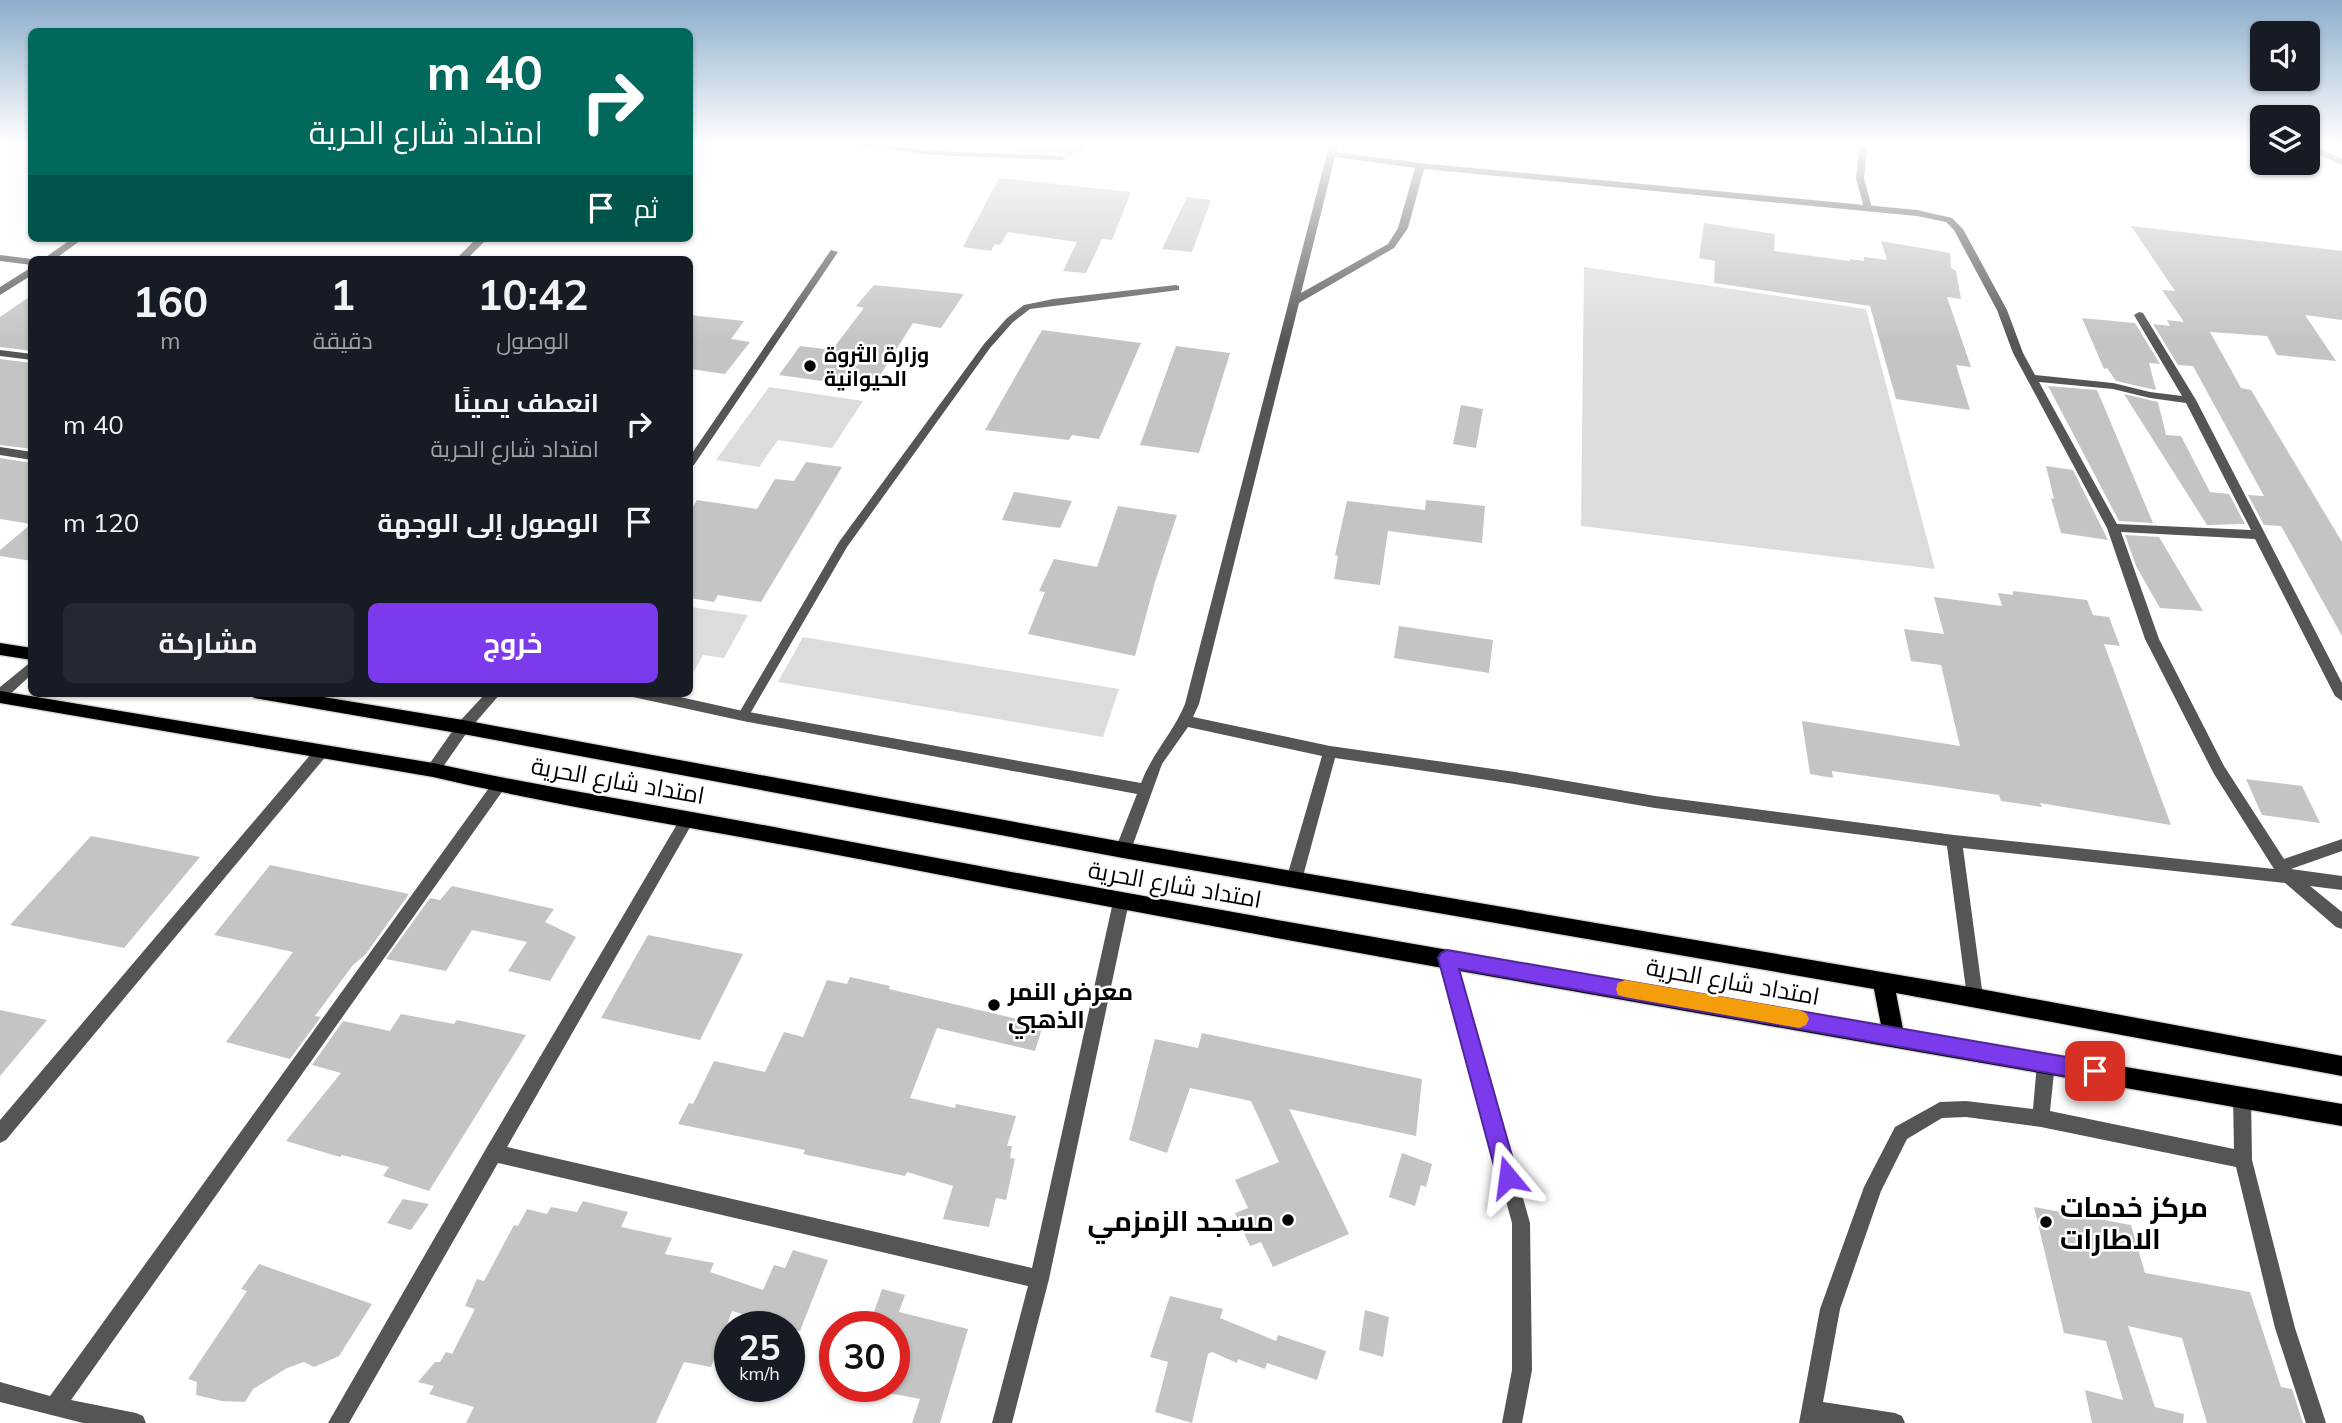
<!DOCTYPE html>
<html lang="ar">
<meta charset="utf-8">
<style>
:root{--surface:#171b24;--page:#242831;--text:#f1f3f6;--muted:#9ea1a6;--accent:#7c3aed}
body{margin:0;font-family:Mulish,Cairo,sans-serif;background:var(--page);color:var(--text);direction:rtl;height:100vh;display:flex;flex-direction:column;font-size:26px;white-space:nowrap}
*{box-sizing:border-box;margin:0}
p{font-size:23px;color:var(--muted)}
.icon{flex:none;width:38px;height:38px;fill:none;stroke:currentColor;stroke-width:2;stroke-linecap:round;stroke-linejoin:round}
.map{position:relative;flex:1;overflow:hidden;direction:ltr}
.side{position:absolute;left:28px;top:256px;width:665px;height:441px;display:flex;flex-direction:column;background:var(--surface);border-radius:10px;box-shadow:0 2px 5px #0004;direction:rtl}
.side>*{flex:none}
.banner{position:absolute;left:28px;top:28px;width:665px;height:214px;border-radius:10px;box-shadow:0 2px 5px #0004;direction:rtl;background:#00695c;color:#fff;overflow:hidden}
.tools{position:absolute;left:2250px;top:21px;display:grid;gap:14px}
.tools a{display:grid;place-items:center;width:70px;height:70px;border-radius:10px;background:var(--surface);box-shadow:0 2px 5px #0004;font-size:35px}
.speed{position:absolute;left:714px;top:1311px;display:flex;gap:14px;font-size:35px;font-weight:700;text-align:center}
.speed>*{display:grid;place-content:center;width:91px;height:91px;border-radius:50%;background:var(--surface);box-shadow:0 2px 5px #0004;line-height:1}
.speed small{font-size:18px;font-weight:400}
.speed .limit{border:10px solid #d22;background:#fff;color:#111}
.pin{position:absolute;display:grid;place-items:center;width:60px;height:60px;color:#fff;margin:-30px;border-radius:14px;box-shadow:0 4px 10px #0006}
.me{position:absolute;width:77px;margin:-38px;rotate:344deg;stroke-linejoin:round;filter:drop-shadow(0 0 5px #0008)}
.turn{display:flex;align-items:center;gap:24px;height:147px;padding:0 35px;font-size:32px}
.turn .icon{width:91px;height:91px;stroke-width:2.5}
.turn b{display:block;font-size:49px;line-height:60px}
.then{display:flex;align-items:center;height:66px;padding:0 35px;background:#0003;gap:14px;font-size:26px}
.eta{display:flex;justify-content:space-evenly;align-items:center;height:119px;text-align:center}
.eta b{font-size:42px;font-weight:700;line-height:49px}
.primary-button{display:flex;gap:14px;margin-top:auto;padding:14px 35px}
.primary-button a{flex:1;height:80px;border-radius:10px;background:var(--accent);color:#fff;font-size:28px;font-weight:700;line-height:80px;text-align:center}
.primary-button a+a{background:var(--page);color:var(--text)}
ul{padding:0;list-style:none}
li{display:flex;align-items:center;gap:21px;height:98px;padding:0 35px}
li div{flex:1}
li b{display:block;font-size:26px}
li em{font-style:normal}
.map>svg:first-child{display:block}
.green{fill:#dcdcdc}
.building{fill:#c4c4c4}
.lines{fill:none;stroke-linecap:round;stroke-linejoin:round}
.primary-casing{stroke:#dbdbdb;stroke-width:3}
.service{fill:#555;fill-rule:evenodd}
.minor{fill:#555;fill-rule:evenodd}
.tertiary{fill:#555;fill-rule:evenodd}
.primary{fill:#000;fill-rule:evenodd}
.route{fill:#7c3aed;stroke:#51269a;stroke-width:2}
.slow{fill:#f59e0b}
.poi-dot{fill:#000;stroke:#fff;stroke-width:2.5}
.labels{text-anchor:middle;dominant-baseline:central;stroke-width:5;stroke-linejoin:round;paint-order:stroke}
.far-poi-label{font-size:21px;font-weight:bold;fill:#000;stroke:#fff;text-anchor:start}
.street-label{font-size:24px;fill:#000;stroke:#fff}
.poi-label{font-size:24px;font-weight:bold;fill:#000;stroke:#fff;text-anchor:start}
.near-poi-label{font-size:28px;font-weight:bold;fill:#000;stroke:#fff;text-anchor:start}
</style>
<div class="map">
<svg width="2342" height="1423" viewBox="0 0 2342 1423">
<rect width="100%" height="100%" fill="#fff"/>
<path class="green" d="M 1584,267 L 1866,309 L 1935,569 L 1581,526 Z
M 769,387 L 863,401 L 832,448 L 778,440 L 759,467 L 716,460 Z
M 690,607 L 748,615 L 724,658 L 703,655 L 694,671 L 690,670 Z
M 803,637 L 1119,689 L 1103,737 L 778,682 Z"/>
<path class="building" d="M 1020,142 L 1085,142 L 1086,152 L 1068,156 L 1062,153 L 1015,152 Z
M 999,178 L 1131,192 L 1112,240 L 1102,239 L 1086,273 L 1063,271 L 1077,242 L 1008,232 L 1000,245 L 995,244 L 991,251 L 963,247 Z
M 1187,197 L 1211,200 L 1192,252 L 1162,249 Z
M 1704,223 L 1775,234 L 1774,251 L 1850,261 L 1850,259 L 1864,261 L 1864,257 L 1887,260 L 1881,241 L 1950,253 L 1951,268 L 1956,271 L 1961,299 L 1947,297 L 1971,367 L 1956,365 L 1970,410 L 1896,399 L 1870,306 L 1714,283 L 1715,261 L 1699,258 Z
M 2131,226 L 2342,251 L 2342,320 L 2305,315 L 2336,361 L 2277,355 L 2267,336 L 2210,332 L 2241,388 L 2251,390 L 2342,542 L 2342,636 L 2281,526 L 2264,525 L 2248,495 L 2264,496 L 2193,366 L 2178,365 L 2153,324 L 2170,326 L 2167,320 L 2184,322 L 2162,290 L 2175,291 Z
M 874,285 L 964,294 L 941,328 L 913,323 L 872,388 L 779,375 L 800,346 L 832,350 L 864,308 L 856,306 Z
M 32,295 L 32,351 L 0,347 L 0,317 Z
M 690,315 L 744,321 L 731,339 L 750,342 L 725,374 L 690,369 Z
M 2082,318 L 2135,323 L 2160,364 L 2149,363 L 2156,390 L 2116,381 L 2107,368 L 2104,369 Z
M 1042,330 L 1141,343 L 1099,439 L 1072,435 L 1069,440 L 985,430 Z
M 1176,346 L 1230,353 L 1199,453 L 1140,445 Z
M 0,359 L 32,363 L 32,449 L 0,445 Z
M 2048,386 L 2097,390 L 2153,523 L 2119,521 Z
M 2124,394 L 2158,402 L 2166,435 L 2181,436 L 2210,492 L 2229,494 L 2245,524 L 2207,525 Z
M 1461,405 L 1483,409 L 1476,448 L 1453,444 Z
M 0,458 L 32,463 L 32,561 L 0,556 L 0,550 L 31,524 L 0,519 Z
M 806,462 L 842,467 L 761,602 L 718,595 L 714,602 L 690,598 L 690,512 L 697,500 L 757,509 L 775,479 L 794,481 Z
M 2046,466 L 2073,470 L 2108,540 L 2061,533 L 2051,498 L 2054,499 Z
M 1014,492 L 1072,501 L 1060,528 L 1002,520 Z
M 1426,500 L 1485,506 L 1482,543 L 1388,531 L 1380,585 L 1334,579 L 1338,556 L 1335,555 L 1347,501 L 1425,510 Z
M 1118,506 L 1177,515 L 1155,582 L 1135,656 L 1028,634 L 1045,592 L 1039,591 L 1054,559 L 1097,567 Z
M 2125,535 L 2159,537 L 2203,611 L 2160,608 L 2136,566 Z
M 2013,591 L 2087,600 L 2093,615 L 2109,617 L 2120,646 L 2104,644 L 2171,825 L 2040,803 L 2042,807 L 2001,801 L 1999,795 L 1832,771 L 1833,778 L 1810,774 L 1802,721 L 1960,746 L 1941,665 L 1911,661 L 1904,629 L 1944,634 L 1934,597 L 2002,606 L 1998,593 L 2013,595 Z
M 1399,626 L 1493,640 L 1489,673 L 1394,658 Z
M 2246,779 L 2302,786 L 2320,823 L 2262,815 Z
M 91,836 L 200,857 L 124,948 L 10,925 Z
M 270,865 L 409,894 L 365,955 L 353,965 L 315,1016 L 321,1017 L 290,1059 L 226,1042 L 293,952 L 214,935 Z
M 452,886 L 554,909 L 545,922 L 576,937 L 550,981 L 508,971 L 527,942 L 472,930 L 446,971 L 386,959 L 430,898 L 440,900 Z
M 648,935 L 743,954 L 700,1040 L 601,1018 Z
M 850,977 L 890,986 L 889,989 L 1043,1025 L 1035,1051 L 937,1028 L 910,1098 L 955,1108 L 956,1104 L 1016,1116 L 1007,1146 L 1012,1146 L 1010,1158 L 1015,1159 L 1006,1200 L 996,1198 L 989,1227 L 943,1219 L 953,1186 L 907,1172 L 905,1176 L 803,1154 L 805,1150 L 678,1124 L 689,1103 L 693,1104 L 714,1061 L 765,1072 L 784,1032 L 803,1037 L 827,980 L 847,984 Z
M 0,1010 L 47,1020 L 0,1076 Z
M 401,1014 L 454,1024 L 457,1020 L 526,1035 L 429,1191 L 383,1176 L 389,1167 L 342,1155 L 340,1157 L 286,1141 L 341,1073 L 312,1065 L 343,1021 L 390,1031 Z
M 1202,1033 L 1422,1079 L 1416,1136 L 1289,1109 L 1349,1234 L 1273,1267 L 1261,1242 L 1250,1246 L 1235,1213 L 1248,1208 L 1235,1180 L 1279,1162 L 1251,1101 L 1190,1088 L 1167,1153 L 1129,1140 L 1155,1039 L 1198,1048 Z
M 1402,1153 L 1432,1164 L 1426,1187 L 1421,1185 L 1415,1206 L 1389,1197 Z
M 403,1199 L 429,1204 L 411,1230 L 387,1223 Z
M 583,1201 L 628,1212 L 621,1227 L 672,1238 L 665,1254 L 714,1263 L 710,1272 L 763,1290 L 774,1265 L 785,1268 L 793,1250 L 828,1260 L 800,1331 L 732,1311 L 711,1367 L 684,1362 L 656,1423 L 466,1423 L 474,1407 L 429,1394 L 434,1386 L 418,1382 L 435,1362 L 440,1362 L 446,1352 L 452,1354 L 475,1309 L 465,1306 L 477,1279 L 484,1281 L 514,1225 L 518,1226 L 527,1209 L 547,1214 L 551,1207 L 577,1212 Z
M 2034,1207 L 2131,1225 L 2145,1273 L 2250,1292 L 2281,1387 L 2292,1389 L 2303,1423 L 2207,1423 L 2182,1338 L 2128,1326 L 2155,1407 L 2184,1414 L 2183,1423 L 2092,1423 L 2085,1390 L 2123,1400 L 2106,1341 L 2064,1333 Z
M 259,1264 L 372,1304 L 339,1356 L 314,1367 L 304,1362 L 287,1368 L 253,1389 L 245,1402 L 222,1401 L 196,1395 L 197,1382 L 188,1379 L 247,1291 L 241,1289 Z
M 882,1289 L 905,1295 L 899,1312 L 968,1329 L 940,1423 L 912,1423 L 920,1399 L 889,1393 L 892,1386 L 894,1386 L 894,1326 L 869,1326 Z
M 1170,1296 L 1223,1309 L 1220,1318 L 1276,1341 L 1278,1335 L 1326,1351 L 1317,1380 L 1267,1363 L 1265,1369 L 1238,1359 L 1237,1363 L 1212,1352 L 1208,1354 L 1192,1423 L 1155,1412 L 1168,1362 L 1150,1357 Z
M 1365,1310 L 1389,1317 L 1383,1357 L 1359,1350 Z"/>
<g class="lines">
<g class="primary-casing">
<path id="primary" d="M 0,643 L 32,648 L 32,660 L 0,655 Z
M 0,691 L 433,763 C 551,789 671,807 789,830 C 1152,900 1517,962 1881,1025 L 1874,989 L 1123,858 L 463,734 L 260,699 L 254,698 L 251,693 L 299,693 L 463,720 L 1123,842 L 1975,988 L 2342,1056 L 2342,1076 L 1896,993 L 1903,1029 L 2342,1104 L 2342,1126 C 1849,1039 1355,956 864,860 C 720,832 575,810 433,777 L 0,703 Z"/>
</g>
<path class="service" d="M 831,142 L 858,142 L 932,151 L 1062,156 L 1066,158 L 1062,160 L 932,155 Z
M 1860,142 L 1868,142 L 1864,178 L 1872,208 L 1868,210 L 1864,208 L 1856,178 Z
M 831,250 L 838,252 L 694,465 L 690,466 L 690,456 Z
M 1176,285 L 1179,286 L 1179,290 L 1030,309 L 1013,322 L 990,348 L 847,547 L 747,719 L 739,719 L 737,716 L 739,713 L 839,542 L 984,344 L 1007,318 L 1024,305 L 1053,299 Z"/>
<path class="minor" d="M 1330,142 L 1338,142 L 1336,152 L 1420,163 L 1917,210 L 1952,218 L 1963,229 L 2007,310 L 2023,353 L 2035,375 L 2113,383 L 2150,392 L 2182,396 L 2134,315 L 2139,312 L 2143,313 L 2196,400 L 2342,683 L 2342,701 L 2335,696 L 2255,539 L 2121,532 L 2159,639 L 2224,766 L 2284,859 L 2342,839 L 2342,851 L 2291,869 L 2342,876 L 2342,890 L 2310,886 L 2342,912 L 2342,929 L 2336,927 L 2285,883 L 1963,848 L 1983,997 L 1981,1002 L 1975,1004 L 1969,1002 L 1967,997 L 1947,846 L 1655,808 L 1515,784 L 1335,758 L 1302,880 L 1300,885 L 1294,887 L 1288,885 L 1286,880 L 1322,756 L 1188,727 L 1162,764 L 1131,850 L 1128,854 L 1123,856 L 1118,854 L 1115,850 L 1137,794 L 743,721 L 633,697 L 631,693 L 662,693 L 743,711 L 1141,783 C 1153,752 1173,733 1185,704 ZM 1335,157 L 1415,168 L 1398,228 L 1388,244 L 1301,293 ZM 1424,169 L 1917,216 L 1946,222 L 1954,230 L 1997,310 L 2013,353 L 2107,528 L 2145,639 L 2214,774 L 2274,869 L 1954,835 L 1655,796 L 1515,772 L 1330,746 L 1193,717 L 1199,704 L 1299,303 L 1394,248 L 1408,228 ZM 2039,382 L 2113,389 L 2150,398 L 2186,403 L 2251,530 L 2117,524 Z
M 2308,143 L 2342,159 L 2342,165 L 2308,149 Z
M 477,238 L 488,238 L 467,259 L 456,259 Z
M 0,255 L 32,259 L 32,265 L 0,261 Z
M 0,350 L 32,354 L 32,360 L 0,356 Z
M 0,447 L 32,452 L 32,460 L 0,455 Z
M 486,693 L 501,693 L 468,731 L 438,774 L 428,774 L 426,770 L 428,766 L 458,723 Z
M 322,745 L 327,747 L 329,751 L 327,755 L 6,1140 L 0,1143 L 0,1120 L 317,747 Z
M 499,779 L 504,781 L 506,785 L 504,789 L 71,1400 L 136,1413 L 143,1416 L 146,1423 L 83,1423 L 0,1402 L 0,1382 L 50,1396 L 494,781 Z
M 688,812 L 693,814 L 695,818 L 693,822 L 507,1147 L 1032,1268 L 1113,902 L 1115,897 L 1121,895 L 1127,897 L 1129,902 L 1049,1279 L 1012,1423 L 992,1423 L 1028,1286 L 498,1163 L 349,1423 L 328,1423 L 487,1147 L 683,814 Z
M 1447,951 L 1453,953 L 1455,958 L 1530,1223 L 1532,1370 L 1522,1423 L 1502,1423 L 1512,1370 L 1512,1223 L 1439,958 L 1441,953 Z
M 2046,1055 L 2052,1057 L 2055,1063 L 2050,1111 L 2234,1149 L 2233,1098 L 2236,1092 L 2242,1090 L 2248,1092 L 2251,1098 L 2252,1160 L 2295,1328 L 2326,1423 L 2306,1423 L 2275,1328 L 2236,1167 L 2041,1127 L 1966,1117 L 1942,1118 L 1907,1139 L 1881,1191 L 1840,1309 L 1823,1402 L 1895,1413 L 1902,1416 L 1905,1423 L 1799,1423 L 1820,1309 L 1864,1187 L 1895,1127 L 1940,1102 L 1966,1101 L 2033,1109 L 2037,1063 L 2040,1057 Z"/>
<path class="tertiary" d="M 73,238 L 84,238 L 55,259 L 43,259 Z
M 32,267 L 32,275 L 0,295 L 0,287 Z
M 32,661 L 32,674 L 5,699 L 0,700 L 0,687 Z"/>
<use href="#primary" class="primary"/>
</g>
<linearGradient id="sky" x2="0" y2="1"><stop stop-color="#8cadcc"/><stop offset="0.42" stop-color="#fff"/><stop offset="1" stop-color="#fff" stop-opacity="0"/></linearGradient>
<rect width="2342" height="342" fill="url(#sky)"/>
<path class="route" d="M 1447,950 L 2095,1062 L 2102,1065 L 2105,1071 L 2102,1078 L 2095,1081 L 1459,969 L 1518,1177 L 1515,1184 L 1508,1187 L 1500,1184 L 1497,1177 L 1438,958 L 1441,953 Z"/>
<path class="slow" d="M 1625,980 L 1799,1010 L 1806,1013 L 1809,1019 L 1806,1025 L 1799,1028 L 1625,997 L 1618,995 L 1616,989 L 1618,983 Z"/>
<g class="poi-dot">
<circle cx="810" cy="366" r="7"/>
<circle cx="994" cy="1005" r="7"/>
<circle cx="1288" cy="1220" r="7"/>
<circle cx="2046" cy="1222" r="7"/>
</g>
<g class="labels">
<g class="far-poi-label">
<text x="824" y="354">وزارة الثروة<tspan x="824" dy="24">الحيوانية</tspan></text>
</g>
<g class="street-label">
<text transform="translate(618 780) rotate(10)">امتداد شارع الحرية</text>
<text transform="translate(1175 884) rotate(10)">امتداد شارع الحرية</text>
<text transform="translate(1733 981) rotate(10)">امتداد شارع الحرية</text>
</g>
<g class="poi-label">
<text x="1008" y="991">معرض النمر<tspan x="1008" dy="28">الذهبي</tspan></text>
</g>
<g class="near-poi-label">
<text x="2060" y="1206">مركز خدمات<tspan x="2060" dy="32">الاطارات</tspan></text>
<text x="1274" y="1220" text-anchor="end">مسجد الزمزمي</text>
</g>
</g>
</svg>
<div class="tools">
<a><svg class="icon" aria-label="sound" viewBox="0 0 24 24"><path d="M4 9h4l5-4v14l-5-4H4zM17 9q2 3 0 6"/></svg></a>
<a><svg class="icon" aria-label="layers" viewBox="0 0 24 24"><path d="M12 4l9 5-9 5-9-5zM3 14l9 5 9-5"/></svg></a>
</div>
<div class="speed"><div>25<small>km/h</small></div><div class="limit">30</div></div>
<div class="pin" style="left:2095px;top:1071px;background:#d93025"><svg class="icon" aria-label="arrive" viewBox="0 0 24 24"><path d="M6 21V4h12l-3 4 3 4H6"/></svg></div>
<svg class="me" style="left:1508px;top:1177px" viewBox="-20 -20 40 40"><path d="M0-17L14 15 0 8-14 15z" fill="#7c3aed" stroke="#fff" stroke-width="4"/></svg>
<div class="banner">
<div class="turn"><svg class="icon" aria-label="right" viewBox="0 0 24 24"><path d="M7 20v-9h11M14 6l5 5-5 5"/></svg><div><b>40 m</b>امتداد شارع الحرية</div></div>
<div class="then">ثم<svg class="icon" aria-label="arrive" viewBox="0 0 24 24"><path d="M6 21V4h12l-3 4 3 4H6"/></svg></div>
</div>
<section class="side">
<div class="eta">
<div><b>10:42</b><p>الوصول</p></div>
<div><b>1</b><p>دقيقة</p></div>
<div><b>160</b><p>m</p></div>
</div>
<ul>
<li><svg class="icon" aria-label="right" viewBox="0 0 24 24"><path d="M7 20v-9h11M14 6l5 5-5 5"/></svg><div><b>انعطف يمينًا</b><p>امتداد شارع الحرية</p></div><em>40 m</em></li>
<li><svg class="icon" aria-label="arrive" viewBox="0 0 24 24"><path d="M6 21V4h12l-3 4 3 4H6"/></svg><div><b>الوصول إلى الوجهة</b></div><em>120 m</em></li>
</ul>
<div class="primary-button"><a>خروج</a><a>مشاركة</a></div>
</section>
</div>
